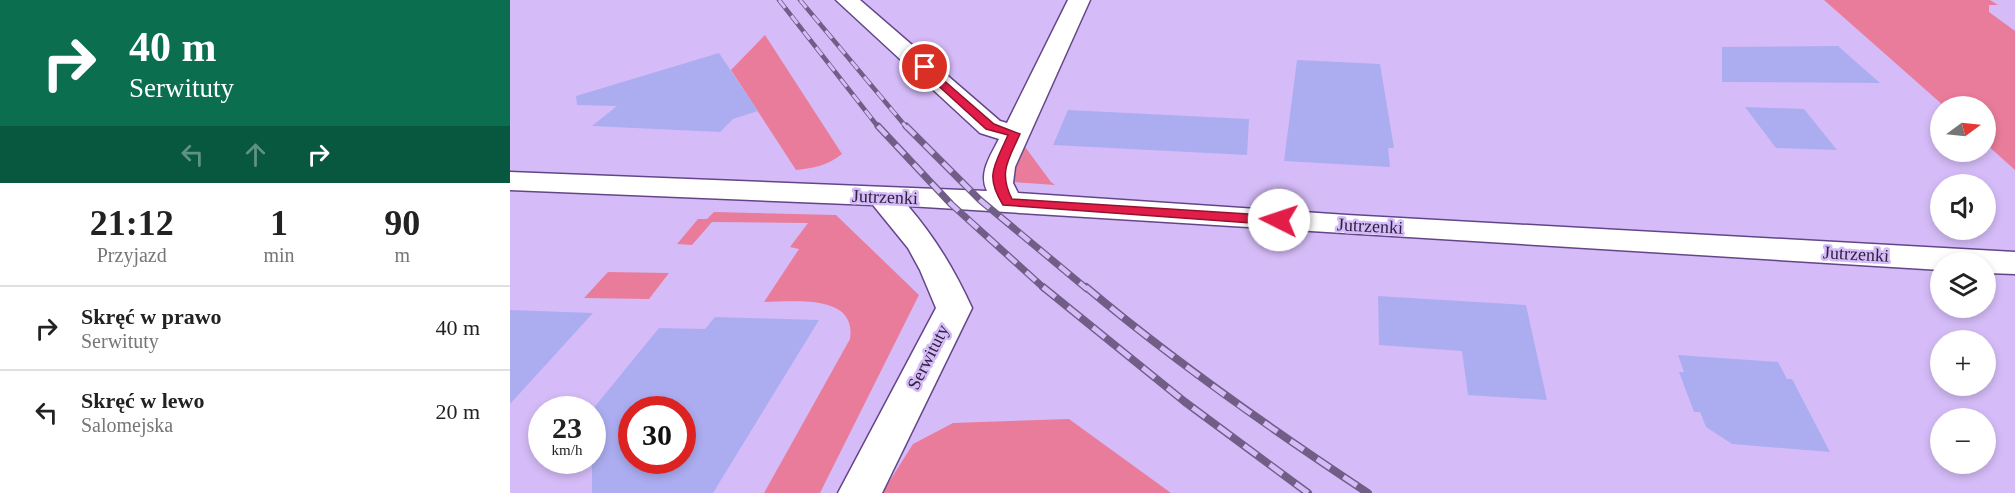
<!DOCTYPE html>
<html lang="pl">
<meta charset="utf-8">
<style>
:root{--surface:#fff;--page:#f2f2f2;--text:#222;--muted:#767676;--line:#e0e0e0}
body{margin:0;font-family:"Times New Roman",serif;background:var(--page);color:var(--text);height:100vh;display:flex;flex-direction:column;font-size:22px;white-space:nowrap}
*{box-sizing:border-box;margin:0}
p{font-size:20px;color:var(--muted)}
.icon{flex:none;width:33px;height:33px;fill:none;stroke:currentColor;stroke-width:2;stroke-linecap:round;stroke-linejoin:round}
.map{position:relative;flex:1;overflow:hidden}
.panel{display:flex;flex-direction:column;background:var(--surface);width:510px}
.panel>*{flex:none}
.hud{background:#0b6e4f;color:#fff;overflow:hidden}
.needle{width:39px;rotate:75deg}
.buttons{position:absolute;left:1420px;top:96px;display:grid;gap:12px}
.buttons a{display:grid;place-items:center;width:66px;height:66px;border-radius:50%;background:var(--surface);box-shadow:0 3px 9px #0003;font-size:30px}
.speed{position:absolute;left:18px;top:396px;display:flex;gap:12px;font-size:30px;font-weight:700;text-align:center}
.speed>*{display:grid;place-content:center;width:78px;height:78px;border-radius:50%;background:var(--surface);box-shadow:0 3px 9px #0003;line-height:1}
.speed small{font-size:15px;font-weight:400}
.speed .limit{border:9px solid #d22;background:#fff;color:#111}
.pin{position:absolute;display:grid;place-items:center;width:51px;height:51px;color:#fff;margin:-26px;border:3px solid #fff;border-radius:50%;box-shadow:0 2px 6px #0007}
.me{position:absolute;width:66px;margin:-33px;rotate:274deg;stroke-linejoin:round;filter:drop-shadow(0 0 4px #0008)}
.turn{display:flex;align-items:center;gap:21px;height:126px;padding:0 30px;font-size:27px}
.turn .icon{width:78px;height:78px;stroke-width:2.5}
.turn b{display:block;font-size:42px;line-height:51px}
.lanes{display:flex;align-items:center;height:57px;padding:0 30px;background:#0003;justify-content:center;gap:30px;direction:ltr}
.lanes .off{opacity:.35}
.eta{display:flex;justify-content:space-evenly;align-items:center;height:102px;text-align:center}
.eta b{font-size:36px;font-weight:800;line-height:42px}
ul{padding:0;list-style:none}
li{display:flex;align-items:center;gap:18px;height:84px;padding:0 30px;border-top:2px solid var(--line)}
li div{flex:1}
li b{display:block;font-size:22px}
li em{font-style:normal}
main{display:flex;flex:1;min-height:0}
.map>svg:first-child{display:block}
.green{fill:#ea7c9b}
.building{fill:#acadf1;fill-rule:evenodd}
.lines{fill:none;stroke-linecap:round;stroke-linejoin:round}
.minor-casing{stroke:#644688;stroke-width:3}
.minor{fill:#fff;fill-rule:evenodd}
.rail-far2-casing{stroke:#705e87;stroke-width:4.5}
.rail-far1-casing{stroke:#705e87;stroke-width:7}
.rail-casing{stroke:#705e87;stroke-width:8}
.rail-far2{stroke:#d5bcf8;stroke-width:3;stroke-dasharray:10;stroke-linecap:butt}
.rail-far1{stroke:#d5bcf8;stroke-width:4.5;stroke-dasharray:13;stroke-linecap:butt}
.rail{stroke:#d5bcf8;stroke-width:5;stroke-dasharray:16;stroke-linecap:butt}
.route{fill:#e11d48;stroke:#92132f;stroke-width:1.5}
.labels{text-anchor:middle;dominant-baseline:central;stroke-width:5;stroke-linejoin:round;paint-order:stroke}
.street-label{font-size:18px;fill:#2e213e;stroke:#d5bcf8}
</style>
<main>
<section class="panel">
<div class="hud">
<div class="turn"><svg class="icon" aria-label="right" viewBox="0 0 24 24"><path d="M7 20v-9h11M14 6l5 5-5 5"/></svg><div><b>40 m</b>Serwituty</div></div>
<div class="lanes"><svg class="icon off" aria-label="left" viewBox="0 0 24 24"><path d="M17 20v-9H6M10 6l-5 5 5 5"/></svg><svg class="icon off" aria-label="ahead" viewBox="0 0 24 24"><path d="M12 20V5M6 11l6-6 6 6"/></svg><svg class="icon" aria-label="right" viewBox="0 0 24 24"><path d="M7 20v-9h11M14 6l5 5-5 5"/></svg></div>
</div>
<div class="eta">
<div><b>21:12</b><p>Przyjazd</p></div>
<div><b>1</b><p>min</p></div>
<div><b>90</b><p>m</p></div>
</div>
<ul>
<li><svg class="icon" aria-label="right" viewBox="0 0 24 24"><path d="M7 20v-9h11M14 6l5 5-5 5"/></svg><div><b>Skręć w prawo</b><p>Serwituty</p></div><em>40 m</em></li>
<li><svg class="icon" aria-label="left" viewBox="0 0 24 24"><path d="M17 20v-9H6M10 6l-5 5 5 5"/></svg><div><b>Skręć w lewo</b><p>Salomejska</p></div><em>20 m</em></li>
</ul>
</section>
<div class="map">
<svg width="1505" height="493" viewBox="0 0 1505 493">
<rect width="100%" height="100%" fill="#d5bcf8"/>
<path class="green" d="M 1314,0 L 1480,0 L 1488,5 L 1479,5 L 1479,12 L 1505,31 L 1505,170 L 1476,144 L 1476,106 L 1434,106 Z
M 255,35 L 332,154 C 317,166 304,168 286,170 L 221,70 Z
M 510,140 L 541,182 L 545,185 L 504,182 L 502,173 Z
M 204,212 L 326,215 L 409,295 L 310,493 L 254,493 L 340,339 C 347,293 283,302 254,302 L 289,249 L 280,247 L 298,223 L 202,222 L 182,245 L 167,244 L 188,219 L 197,219 Z
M 98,272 L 159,273 L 139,299 L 74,298 Z
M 559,419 L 661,493 L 372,493 L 403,444 L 443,423 Z"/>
<path class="building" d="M 1328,46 L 1370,83 L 1212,82 L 1212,47 Z
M 209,53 L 248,111 L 223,119 L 210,132 L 82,126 L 107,106 L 67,105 L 66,96 Z
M 787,60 L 870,64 L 884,148 L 878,148 L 880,167 L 774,161 Z
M 1235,107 L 1294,109 L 1327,150 L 1266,148 Z
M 558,110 L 739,119 L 737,155 L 543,145 Z
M 868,296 L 1016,305 L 1037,400 L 958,395 L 952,351 L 869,345 Z
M 0,310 L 83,313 L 0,404 Z
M 205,317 L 309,320 L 203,493 L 82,493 L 82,410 L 149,328 L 195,329 ZM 122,410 L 172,410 L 172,460 L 122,460 Z
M 1168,355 L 1268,362 L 1277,379 L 1282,379 L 1320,452 L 1222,444 L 1196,427 L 1190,412 L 1184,412 L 1169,372 L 1174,372 Z"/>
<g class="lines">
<g class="minor-casing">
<path id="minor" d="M 326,0 L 350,0 L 490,121 L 497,123 L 558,0 L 580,0 L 505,167 L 503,183 L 508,193 L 837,215 L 1505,252 L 1505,274 L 1476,273 L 1476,262 L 1431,262 L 1431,270 L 398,206 C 426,239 444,269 462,308 L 372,493 L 328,493 L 426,308 L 410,270 L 398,248 L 363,205 L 0,190 L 0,172 L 477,191 C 468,173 481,155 489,139 L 470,133 Z"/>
</g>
<use href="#minor" class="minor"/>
<g class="rail-far2-casing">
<path id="rail-far2" d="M 269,0 L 369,128
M 290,0 L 397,128"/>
</g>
<g class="rail-far1-casing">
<path id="rail-far1" d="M 368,126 L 441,204 L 535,289
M 396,126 L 470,200 L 577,289"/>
</g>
<g class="rail-casing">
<path id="rail" d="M 533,287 L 675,402 L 798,493
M 576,287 C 665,362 761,429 858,493"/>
</g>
<use href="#rail-far2" class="rail-far2"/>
<use href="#rail-far1" class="rail-far1"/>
<use href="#rail" class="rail"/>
</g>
<path class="route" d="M 415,64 L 484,124 L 510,134 C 499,159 488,172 502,199 L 769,216 L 776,220 L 769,225 L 493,205 C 474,175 485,165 498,135 L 476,129 L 411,70 L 409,67 Z"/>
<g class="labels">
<g class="street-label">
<text transform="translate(375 197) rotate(2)">Jutrzenki</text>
<text transform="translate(860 226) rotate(3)">Jutrzenki</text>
<text transform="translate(1346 254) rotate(3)">Jutrzenki</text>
<text transform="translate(418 357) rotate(-63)">Serwituty</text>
</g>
</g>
</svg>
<div class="buttons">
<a><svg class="needle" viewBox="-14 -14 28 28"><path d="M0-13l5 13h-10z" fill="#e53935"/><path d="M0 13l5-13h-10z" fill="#767676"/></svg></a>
<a><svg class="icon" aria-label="sound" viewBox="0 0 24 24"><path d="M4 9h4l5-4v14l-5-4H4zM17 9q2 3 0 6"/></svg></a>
<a><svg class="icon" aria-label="layers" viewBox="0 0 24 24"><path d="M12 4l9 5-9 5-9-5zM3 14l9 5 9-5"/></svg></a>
<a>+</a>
<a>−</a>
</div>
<div class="speed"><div>23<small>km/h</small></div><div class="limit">30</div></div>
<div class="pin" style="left:415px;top:67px;background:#d93025"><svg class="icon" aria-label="arrive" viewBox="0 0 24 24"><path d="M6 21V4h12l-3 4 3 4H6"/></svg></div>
<svg class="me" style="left:769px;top:220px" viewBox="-20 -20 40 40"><circle r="19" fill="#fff"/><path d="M0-13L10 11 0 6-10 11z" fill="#e11d48"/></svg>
</div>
</main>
